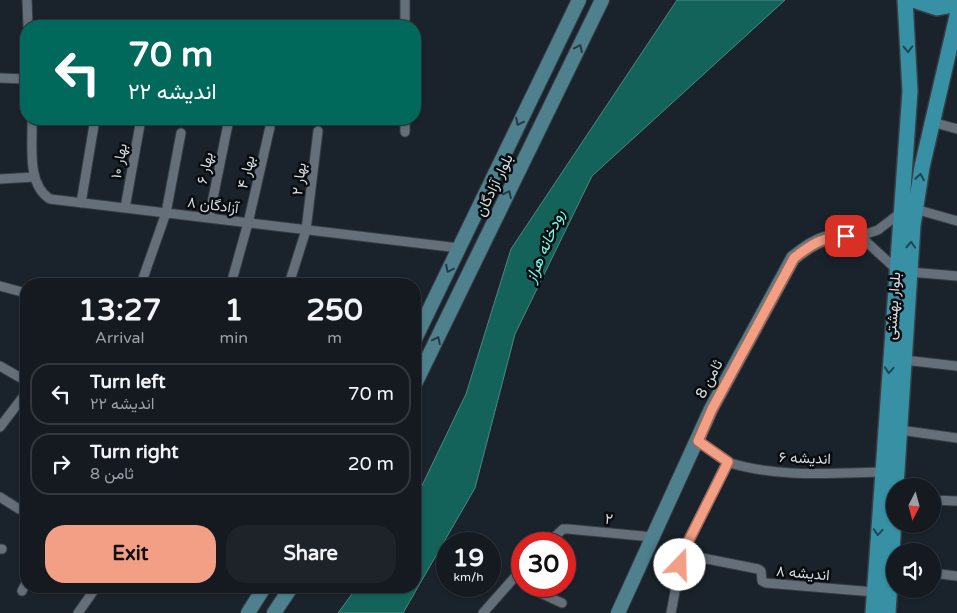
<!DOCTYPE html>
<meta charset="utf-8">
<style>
:root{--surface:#141a20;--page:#1d2329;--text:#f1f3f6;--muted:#9da1a5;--line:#33383e;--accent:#f39f85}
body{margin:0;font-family:"Varela Round",Vazirmatn,sans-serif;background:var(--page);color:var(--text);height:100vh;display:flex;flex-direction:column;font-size:19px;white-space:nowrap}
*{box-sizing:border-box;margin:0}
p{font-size:16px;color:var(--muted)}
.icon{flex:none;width:28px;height:28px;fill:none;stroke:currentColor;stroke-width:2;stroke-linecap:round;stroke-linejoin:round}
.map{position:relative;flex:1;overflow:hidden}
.sheet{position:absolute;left:20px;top:278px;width:401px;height:315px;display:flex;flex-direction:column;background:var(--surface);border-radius:20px;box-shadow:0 1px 4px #0004,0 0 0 1px var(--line)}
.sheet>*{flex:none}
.top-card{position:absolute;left:20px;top:20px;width:401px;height:105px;border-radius:20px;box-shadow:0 1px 4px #0004,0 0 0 1px var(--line);background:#00695c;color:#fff;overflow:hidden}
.needle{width:32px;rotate:186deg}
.tools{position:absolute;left:886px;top:478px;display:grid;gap:10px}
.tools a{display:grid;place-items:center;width:55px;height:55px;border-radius:50%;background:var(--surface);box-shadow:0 1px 4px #0004,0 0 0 1px var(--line);font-size:25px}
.speed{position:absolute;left:436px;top:532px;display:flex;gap:10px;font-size:25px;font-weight:700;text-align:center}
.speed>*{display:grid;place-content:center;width:65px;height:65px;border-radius:50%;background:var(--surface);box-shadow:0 1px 4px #0004,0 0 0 1px var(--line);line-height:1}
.speed small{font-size:12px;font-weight:400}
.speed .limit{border:8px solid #d22;background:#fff;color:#111}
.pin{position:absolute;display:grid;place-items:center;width:42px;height:42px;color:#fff;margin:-21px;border-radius:10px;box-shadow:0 2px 8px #0006}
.me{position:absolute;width:55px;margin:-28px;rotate:21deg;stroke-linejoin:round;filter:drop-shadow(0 0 4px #0008)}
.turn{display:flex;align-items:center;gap:18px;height:105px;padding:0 25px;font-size:22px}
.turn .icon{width:65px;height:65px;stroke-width:2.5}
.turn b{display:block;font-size:35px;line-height:42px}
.eta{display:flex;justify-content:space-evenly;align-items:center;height:85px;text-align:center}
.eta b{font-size:30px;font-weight:800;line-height:35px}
.button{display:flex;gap:10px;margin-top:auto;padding:10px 25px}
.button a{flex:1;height:58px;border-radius:20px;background:var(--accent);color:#111;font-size:20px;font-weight:800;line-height:58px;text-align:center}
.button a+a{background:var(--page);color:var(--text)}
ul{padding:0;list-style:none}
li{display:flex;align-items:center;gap:15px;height:62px;margin:0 10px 8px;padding:0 15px;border:2px solid var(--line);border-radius:20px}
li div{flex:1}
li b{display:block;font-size:19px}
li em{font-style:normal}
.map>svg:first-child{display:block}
.water{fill:#14635b;stroke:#4e8783}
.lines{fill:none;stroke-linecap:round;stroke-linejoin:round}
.street-casing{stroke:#373e44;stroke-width:11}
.secondary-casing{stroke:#373e44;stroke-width:16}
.primary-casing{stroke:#373e44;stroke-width:18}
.street{stroke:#646f79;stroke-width:9}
.secondary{stroke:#4e808e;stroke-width:14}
.primary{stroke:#3790a4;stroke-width:15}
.oneway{stroke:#243a42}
.oneway2{stroke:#1d4752}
.route-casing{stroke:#9e6756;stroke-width:12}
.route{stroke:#f39f85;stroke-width:9}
.labels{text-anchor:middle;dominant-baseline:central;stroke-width:5;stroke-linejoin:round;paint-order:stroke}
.street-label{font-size:15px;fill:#d5dbe1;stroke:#080c0f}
.water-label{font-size:16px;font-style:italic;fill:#71f9e9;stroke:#080c0f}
</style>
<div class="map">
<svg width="957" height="613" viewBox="0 0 957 613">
<rect width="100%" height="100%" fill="#1a232b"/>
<path class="water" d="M 677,0 L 785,0 L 592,176 L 515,334 L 475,488 L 403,613 L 338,613 L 358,586 L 415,586 L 415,500 L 466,394 L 511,249 Z"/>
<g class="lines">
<g class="street-casing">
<path id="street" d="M 27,0 L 28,26
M 405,0 L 405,26
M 0,78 L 26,79
M 32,119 C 33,144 26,184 50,199 L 459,248
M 405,119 L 405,132
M 932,122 L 957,129
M 0,179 L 34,177
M 81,203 L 95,119
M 125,208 L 141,119
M 915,209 L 957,221
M 209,218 L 228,124
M 860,236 L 896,269
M 860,236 L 878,230 L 900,213
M 910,272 L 957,276
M 141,284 L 166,213 L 181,133
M 231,284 L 248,223 L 270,127
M 289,284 L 306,230 L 318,131
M 0,286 L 26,293
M 904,360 L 957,366
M 0,366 L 26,381
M 0,427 L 26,393
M 900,430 L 957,438
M 727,462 C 777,478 831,473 882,472
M 0,497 L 19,509
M 932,500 L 957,501
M 547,544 L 563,529 L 568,529 L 653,537
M 0,549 L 2,549
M 682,554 L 758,569 L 761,571 L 762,581 L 766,583 L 874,592
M 932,573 L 957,576
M 525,586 L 562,603
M 22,591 L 26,583
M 78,613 L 97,586
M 483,613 L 522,569
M 671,613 L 682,554 L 727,462 L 699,441"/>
</g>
<g class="secondary-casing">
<path id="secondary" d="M 415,339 L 579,0
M 415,384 L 602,0
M 248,613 L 265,586
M 274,613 L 292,586
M 618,613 L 711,409 L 793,258 C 819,237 827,236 860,236"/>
</g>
<g class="primary-casing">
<path id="primary" d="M 913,0 L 937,8 L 957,4
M 896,486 L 913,225 L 922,167 L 957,16
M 873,613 L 910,91 L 905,0
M 888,613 L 895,504"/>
</g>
<use href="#street" class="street"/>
<use href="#secondary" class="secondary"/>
<use href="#primary" class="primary"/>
</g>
<defs><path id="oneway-chevron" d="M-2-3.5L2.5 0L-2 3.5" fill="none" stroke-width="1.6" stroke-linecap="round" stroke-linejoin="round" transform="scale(1.25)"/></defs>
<g class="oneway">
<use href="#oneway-chevron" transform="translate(579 48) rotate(-64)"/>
<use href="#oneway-chevron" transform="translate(519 122) rotate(116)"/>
<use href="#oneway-chevron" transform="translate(508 194) rotate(-64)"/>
<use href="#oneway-chevron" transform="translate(449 269) rotate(116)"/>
<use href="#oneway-chevron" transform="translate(437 340) rotate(-64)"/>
</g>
<g class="oneway2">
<use href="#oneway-chevron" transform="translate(908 49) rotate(88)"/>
<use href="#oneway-chevron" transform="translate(920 177) rotate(-81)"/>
<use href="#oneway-chevron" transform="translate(911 245) rotate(-87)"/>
<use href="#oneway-chevron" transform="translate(889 370) rotate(94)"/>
<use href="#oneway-chevron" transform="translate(878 532) rotate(94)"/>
</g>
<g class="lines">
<g class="route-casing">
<path id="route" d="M 680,565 L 682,554 L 728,462 L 698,441 L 712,409 L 794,258 C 810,245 824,236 846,236"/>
</g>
<use href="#route" class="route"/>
</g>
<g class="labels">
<g class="street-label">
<text transform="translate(119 161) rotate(-80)">بهار ۱۰</text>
<text transform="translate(205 168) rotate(-78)">بهار ۶</text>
<text transform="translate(246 172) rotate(-77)">بهار ۴</text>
<text transform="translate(299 179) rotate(-83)">بهار ۲</text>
<text transform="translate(494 185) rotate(-64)">بلوار آزادگان</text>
<text transform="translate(213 205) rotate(7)">آزادگان ۸</text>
<text transform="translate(893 306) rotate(-86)">بلوار بهشتی</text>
<text transform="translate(709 379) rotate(-62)">ثامن 8</text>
<text transform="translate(805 458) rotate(2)">اندیشه ۶</text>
<text transform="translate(609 519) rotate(6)">۲</text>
<text transform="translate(803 573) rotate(5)">اندیشه ۸</text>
</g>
<g class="water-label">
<text transform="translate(545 246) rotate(-67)">رودخانه هراز</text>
</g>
</g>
</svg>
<div class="tools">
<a><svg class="needle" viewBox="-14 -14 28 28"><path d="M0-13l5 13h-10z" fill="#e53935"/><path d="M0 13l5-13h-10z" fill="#9da1a5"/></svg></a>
<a><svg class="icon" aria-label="sound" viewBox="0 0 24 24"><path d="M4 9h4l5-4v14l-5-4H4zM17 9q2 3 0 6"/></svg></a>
</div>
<div class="speed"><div>19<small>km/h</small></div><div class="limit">30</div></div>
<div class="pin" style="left:846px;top:236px;background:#d93025"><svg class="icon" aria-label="arrive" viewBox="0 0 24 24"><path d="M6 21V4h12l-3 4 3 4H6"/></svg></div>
<svg class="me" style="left:680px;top:565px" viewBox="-20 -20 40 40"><circle r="19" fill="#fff"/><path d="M0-13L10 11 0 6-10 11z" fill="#f39f85"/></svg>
<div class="top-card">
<div class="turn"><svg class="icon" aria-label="left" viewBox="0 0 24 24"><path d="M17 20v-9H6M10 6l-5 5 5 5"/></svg><div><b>70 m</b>اندیشه ۲۲</div></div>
</div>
<section class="sheet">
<div class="eta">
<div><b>13:27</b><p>Arrival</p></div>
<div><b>1</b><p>min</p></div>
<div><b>250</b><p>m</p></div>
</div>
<ul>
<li><svg class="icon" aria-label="left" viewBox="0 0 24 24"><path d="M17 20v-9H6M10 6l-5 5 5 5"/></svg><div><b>Turn left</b><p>اندیشه ۲۲</p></div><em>70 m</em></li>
<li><svg class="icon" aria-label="right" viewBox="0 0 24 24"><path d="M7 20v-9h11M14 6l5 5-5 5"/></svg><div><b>Turn right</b><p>ثامن 8</p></div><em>20 m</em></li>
</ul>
<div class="button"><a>Exit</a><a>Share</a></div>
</section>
</div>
